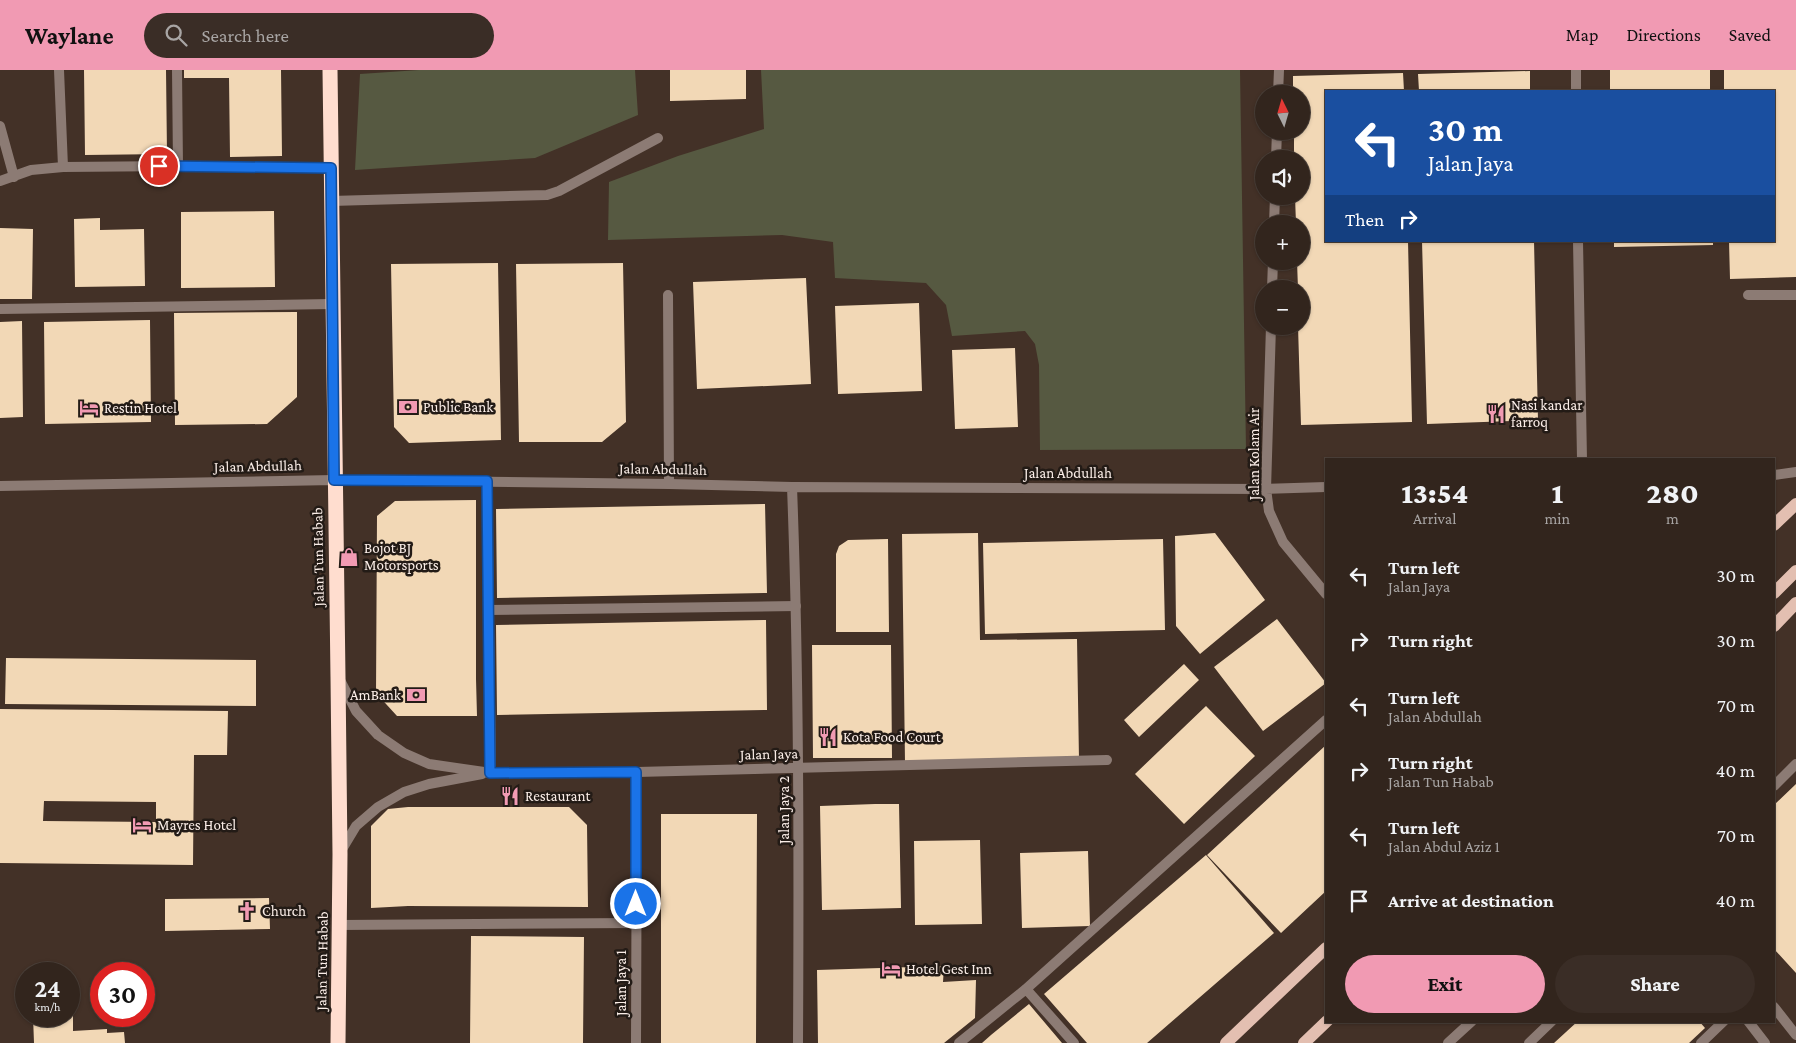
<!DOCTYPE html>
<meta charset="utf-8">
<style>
:root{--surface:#32251d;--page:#3a2d26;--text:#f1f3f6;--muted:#a8a5a4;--line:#4d423b;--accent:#f19ab3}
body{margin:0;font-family:"Crimson Pro",serif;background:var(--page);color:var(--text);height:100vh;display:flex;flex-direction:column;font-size:19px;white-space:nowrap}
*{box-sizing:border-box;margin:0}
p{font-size:16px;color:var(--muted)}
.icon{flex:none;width:28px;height:28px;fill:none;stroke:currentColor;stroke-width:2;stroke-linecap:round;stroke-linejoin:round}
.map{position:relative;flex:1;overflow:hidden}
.sheet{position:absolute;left:1325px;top:388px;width:450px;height:565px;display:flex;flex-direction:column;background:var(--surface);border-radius:0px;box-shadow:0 1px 4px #0004,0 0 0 1px var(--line)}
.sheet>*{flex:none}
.hud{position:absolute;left:1325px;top:20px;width:450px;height:152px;border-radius:0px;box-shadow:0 1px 4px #0004,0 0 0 1px var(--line);background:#1a4fa0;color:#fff;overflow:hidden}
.needle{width:32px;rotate:355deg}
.tools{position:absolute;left:1255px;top:15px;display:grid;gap:10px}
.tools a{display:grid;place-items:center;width:55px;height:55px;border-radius:50%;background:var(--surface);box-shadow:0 1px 4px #0004,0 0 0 1px var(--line);font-size:25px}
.speed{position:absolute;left:15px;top:892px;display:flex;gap:10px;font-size:25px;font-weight:700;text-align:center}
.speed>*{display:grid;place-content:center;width:65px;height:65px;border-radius:50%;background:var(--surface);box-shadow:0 1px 4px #0004,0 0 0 1px var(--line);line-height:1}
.speed small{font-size:12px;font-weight:400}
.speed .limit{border:8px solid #d22;background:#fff;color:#111}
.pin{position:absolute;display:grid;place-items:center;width:42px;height:42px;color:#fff;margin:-21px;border:2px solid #fff;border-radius:50%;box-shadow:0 1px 5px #0007}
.me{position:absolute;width:55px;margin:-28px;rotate:0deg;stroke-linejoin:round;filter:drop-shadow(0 0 4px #0008)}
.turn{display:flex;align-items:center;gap:18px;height:105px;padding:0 20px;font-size:22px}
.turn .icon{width:65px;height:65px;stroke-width:2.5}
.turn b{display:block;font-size:35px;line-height:42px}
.then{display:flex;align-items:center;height:48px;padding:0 20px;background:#0003;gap:10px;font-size:19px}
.eta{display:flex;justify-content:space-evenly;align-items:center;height:85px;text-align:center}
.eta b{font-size:30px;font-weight:800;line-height:35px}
.cta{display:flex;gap:10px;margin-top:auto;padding:10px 20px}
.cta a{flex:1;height:58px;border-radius:30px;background:var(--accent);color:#111;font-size:20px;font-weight:800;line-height:58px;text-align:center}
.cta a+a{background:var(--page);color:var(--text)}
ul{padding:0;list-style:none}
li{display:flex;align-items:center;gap:15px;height:65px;padding:0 20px}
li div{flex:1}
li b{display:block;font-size:19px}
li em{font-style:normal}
header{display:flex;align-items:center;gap:30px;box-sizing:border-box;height:70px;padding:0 25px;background:var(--accent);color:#111}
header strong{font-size:24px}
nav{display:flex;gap:28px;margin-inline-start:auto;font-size:18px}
.search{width:350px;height:45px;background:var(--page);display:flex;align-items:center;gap:12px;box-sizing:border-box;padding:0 18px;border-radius:28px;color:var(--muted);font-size:19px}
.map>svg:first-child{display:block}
.green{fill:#565941}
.building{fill:#f2d8b6;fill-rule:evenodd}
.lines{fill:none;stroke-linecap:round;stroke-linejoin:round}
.lane{stroke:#8c7b74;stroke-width:10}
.street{stroke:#8c7b74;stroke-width:10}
.primary{stroke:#e3bfb1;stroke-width:12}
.highway{stroke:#ffddcf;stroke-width:15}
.route-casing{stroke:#114b97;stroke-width:12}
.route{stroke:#1a73e8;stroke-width:9}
.labels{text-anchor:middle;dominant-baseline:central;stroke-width:5;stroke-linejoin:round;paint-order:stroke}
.poi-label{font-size:15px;fill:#fbeee8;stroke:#231b16;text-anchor:start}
.street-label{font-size:15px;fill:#fbeee8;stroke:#231b16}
</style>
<header>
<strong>Waylane</strong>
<div class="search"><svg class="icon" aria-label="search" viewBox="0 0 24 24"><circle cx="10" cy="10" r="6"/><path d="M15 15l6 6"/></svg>Search here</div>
<nav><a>Map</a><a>Directions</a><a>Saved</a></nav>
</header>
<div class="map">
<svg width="1796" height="973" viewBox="0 0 1796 973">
<rect width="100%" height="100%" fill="#433127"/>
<path class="green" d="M 419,0 L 635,0 L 638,45 L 535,88 L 355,100 L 360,4 Z
M 761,0 L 1240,0 L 1246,379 L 1040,380 L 1039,295 L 1035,274 L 1025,261 L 952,266 L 946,235 L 926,213 L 835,208 L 833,172 L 782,165 L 608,170 L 609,112 L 678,86 L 764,59 Z"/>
<path class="building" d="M 84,0 L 166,0 L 167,84 L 85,85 Z
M 184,0 L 281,0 L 282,86 L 230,87 L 229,8 L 184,8 Z
M 670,0 L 746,0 L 746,29 L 670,31 Z
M 1610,0 L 1710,0 L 1710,21 L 1610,21 Z
M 1724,0 L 1796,0 L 1796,207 L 1730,209 L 1729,171 L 1774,171 L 1774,21 L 1724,21 Z
M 1530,1 L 1530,21 L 1419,21 L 1418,4 Z
M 1403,3 L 1404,21 L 1326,21 L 1326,171 L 1408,171 L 1412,352 L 1301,355 L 1298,256 L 1301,256 L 1301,219 L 1298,219 L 1297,191 L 1301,191 L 1301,154 L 1296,154 L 1295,126 L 1301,126 L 1301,89 L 1294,89 L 1294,61 L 1301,61 L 1301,24 L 1293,24 L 1293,6 Z
M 274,141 L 275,217 L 181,218 L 181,142 Z
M 100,148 L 100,160 L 144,159 L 145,216 L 75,217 L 74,149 Z
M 0,158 L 33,159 L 32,229 L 0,229 Z
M 1422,171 L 1534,171 L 1538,350 L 1427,354 Z
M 1614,171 L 1713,171 L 1713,175 L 1614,177 Z
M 498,193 L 501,370 L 409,373 L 394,357 L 391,194 Z
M 623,193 L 626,352 L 602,372 L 519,372 L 516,194 Z
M 806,208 L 811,314 L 697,319 L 693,212 Z
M 919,233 L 922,321 L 838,324 L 835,236 Z
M 297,242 L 297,327 L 267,354 L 175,355 L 174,243 Z
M 150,250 L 151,352 L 45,354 L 44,252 Z
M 22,251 L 23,347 L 0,348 L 0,252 Z
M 1015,278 L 1018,357 L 955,359 L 952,280 Z
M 476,430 L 476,609 L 477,646 L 397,646 L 376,623 L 377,446 L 395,431 Z
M 765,434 L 767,523 L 497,528 L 496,439 Z
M 978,463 L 980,570 L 1077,569 L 1079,690 L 905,693 L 902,464 Z
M 1215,463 L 1265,530 L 1200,584 L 1176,556 L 1175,466 Z
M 888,469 L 889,562 L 836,562 L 836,484 L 839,476 L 848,470 Z
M 1163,469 L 1165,560 L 985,564 L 983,473 Z
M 1277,549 L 1326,613 L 1263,661 L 1214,597 Z
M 766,550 L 767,640 L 497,645 L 496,555 Z
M 812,575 L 891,575 L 892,688 L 813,688 Z
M 6,588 L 256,590 L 256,636 L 5,634 Z
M 1184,594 L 1199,610 L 1139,667 L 1124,650 Z
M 1206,636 L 1255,686 L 1184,754 L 1135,704 Z
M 0,639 L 228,641 L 227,685 L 194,685 L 193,795 L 0,793 ZM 44,731 L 156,732 L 156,752 L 43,751 Z
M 1326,675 L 1326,821 L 1281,863 L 1207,785 Z
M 1796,714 L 1796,903 L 1774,879 L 1774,735 Z
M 875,734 L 899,734 L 901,838 L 822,840 L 820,736 Z
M 408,737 L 569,737 L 587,755 L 588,837 L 408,836 L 371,838 L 371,756 L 388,739 Z
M 661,744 L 757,744 L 756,973 L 661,973 Z
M 980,770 L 982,854 L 915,855 L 914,771 Z
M 1088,781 L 1090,856 L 1022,858 L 1020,783 Z
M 1206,785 L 1274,863 L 1147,973 L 1087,973 L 1044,924 Z
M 269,828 L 270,859 L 165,861 L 165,829 Z
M 471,866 L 584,867 L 583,973 L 470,973 Z
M 944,896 L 943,912 L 976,910 L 975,948 L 944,973 L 818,973 L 817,900 Z
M 1029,934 L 1062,973 L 982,973 L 991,965 Z
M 73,940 L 73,961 L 107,959 L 107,963 L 124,962 L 125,973 L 34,973 L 33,946 L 69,946 L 69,941 Z
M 1578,951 L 1699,951 L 1705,958 L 1689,973 L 1554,973 Z"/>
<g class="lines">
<path class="lane" d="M 177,0 L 178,96
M 331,131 L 547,125 L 559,121 L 658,68
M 668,225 L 669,414
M 1748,225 L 1796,225
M 0,239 L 332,234
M 487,411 L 491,703
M 488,540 L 796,536
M 340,855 L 636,853
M 1026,919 L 1074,973
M 959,973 L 1026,919 L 1326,650
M 1701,973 L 1724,951"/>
<path class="street" d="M 59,0 L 63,97
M 1576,0 L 1576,21
M 1278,24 L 1279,0
M 0,56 L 14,107
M 1276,89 L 1277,61
M 0,111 L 31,100 L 63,97 L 178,96 L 331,98
M 1274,154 L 1275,126
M 1578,171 L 1582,389
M 1272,219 L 1273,191
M 1271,256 L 1266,419 L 1269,441 L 1283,472 L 1326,524
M 1774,405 L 1796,402
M 0,416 L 334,410 L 669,414 L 792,417 L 1266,419 L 1326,417
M 792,417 C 799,602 799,788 798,973
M 340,610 L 356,641 L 378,665 L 404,683 L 429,694 L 491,703 L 637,702 L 1107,690
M 1774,716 L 1796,694
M 341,781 L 356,756 L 378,737 L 404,722 L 429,714 L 482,704
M 1774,937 L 1796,965
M 1748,951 L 1765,973
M 636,973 L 637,702
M 1448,973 L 1472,951
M 1529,973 L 1552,951"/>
<path class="primary" d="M 1774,455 L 1796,434
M 1774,523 L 1796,501
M 1774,556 L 1796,533
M 1226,973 L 1326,878
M 1304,973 L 1327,951"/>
<path class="highway" d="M 330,0 L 338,607 L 340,784 L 338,973"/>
</g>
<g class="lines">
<g class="route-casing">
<path id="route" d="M 159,96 L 331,98 L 334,410 L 487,411 L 490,703 L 636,702 L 636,834"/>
</g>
<use href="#route" class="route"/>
</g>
<defs>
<g id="bank-bare" transform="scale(1.5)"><path d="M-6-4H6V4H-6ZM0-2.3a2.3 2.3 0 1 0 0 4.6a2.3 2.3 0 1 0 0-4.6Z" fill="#f19ab3" stroke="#231b16" stroke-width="2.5" paint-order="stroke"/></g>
<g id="hotel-bare" transform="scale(1.5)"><path d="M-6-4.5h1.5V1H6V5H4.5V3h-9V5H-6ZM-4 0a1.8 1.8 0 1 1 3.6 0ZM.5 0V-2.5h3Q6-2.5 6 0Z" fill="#f19ab3" stroke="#231b16" stroke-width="2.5" paint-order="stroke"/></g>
<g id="restaurant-bare" transform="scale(1.5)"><path d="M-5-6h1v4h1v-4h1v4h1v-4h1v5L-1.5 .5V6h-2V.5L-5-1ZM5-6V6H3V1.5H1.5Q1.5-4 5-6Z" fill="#f19ab3" stroke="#231b16" stroke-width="2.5" paint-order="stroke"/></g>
<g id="shop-bare" transform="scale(1.5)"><path d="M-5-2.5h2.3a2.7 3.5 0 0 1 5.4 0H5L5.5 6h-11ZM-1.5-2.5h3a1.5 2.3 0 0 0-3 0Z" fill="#f19ab3" stroke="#231b16" stroke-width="2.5" paint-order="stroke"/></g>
<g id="church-bare" transform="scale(1.5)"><path d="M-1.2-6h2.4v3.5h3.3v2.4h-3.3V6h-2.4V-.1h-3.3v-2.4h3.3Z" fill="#f19ab3" stroke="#231b16" stroke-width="2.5" paint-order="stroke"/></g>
</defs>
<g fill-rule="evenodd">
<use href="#bank-bare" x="408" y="337"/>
<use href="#hotel-bare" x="89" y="338"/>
<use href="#restaurant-bare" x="1496" y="344"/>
<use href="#shop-bare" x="349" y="487"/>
<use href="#bank-bare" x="416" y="625"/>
<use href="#restaurant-bare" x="828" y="667"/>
<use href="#restaurant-bare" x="510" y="726"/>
<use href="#hotel-bare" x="142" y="755"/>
<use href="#church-bare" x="247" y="841"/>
<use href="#hotel-bare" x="891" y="899"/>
</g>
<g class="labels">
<g class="poi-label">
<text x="1511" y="335">Nasi kandar<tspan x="1511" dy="17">farroq</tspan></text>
<text x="423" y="337">Public Bank</text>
<text x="104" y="338">Restin Hotel</text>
<text x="364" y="478">Bojot BJ<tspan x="364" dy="17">Motorsports</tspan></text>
<text x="401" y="625" text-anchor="end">AmBank</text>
<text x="843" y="667">Kota Food Court</text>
<text x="525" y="726">Restaurant</text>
<text x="157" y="755">Mayres Hotel</text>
<text x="262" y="841">Church</text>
<text x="906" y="899">Hotel Gest Inn</text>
</g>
<g class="street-label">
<text transform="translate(1254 384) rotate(-90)">Jalan Kolam Air</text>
<text transform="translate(258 396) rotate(-1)">Jalan Abdullah</text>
<text transform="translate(663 399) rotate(1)">Jalan Abdullah</text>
<text x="1068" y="403">Jalan Abdullah</text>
<text transform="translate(318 487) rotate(-91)">Jalan Tun Habab</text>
<text transform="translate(769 684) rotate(-1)">Jalan Jaya</text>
<text transform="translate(784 740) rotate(-90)">Jalan Jaya 2</text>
<text transform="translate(322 891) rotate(-89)">Jalan Tun Habab</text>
<text transform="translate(621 913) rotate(-90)">Jalan Jaya 1</text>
</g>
</g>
</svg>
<div class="tools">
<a><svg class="needle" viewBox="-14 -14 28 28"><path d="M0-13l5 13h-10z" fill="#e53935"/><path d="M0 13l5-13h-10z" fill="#a8a5a4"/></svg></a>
<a><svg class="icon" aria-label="sound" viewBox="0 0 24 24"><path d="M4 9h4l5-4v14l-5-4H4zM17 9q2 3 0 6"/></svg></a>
<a>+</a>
<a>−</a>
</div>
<div class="speed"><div>24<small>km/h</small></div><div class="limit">30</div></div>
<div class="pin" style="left:159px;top:96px;background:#d93025"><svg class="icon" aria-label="arrive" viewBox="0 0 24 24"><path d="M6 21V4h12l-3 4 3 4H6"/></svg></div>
<svg class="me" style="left:636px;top:834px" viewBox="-20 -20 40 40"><circle r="17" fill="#1a73e8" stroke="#fff" stroke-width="3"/><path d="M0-11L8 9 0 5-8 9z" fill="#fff"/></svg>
<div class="hud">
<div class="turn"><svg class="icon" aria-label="left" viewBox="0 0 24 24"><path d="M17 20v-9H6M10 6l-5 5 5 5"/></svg><div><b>30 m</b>Jalan Jaya</div></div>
<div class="then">Then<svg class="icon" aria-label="right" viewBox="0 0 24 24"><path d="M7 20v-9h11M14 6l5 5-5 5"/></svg></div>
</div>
<section class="sheet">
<div class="eta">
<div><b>13:54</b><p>Arrival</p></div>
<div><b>1</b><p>min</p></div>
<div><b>280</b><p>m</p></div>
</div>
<ul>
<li><svg class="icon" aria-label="left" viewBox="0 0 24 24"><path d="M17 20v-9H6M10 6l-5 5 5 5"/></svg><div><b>Turn left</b><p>Jalan Jaya</p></div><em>30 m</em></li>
<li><svg class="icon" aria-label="right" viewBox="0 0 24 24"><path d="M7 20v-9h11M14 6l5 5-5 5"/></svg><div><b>Turn right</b></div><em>30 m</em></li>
<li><svg class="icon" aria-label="left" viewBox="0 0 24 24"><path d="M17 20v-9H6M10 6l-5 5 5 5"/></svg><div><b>Turn left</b><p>Jalan Abdullah</p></div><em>70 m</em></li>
<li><svg class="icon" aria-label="right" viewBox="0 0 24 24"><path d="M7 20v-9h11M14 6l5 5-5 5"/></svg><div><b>Turn right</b><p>Jalan Tun Habab</p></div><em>40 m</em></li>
<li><svg class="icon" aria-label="left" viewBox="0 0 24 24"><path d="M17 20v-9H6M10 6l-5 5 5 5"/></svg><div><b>Turn left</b><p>Jalan Abdul Aziz 1</p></div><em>70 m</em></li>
<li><svg class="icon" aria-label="arrive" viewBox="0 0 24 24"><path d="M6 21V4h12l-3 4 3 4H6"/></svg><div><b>Arrive at destination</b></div><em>40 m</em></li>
</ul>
<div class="cta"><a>Exit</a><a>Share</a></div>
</section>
</div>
